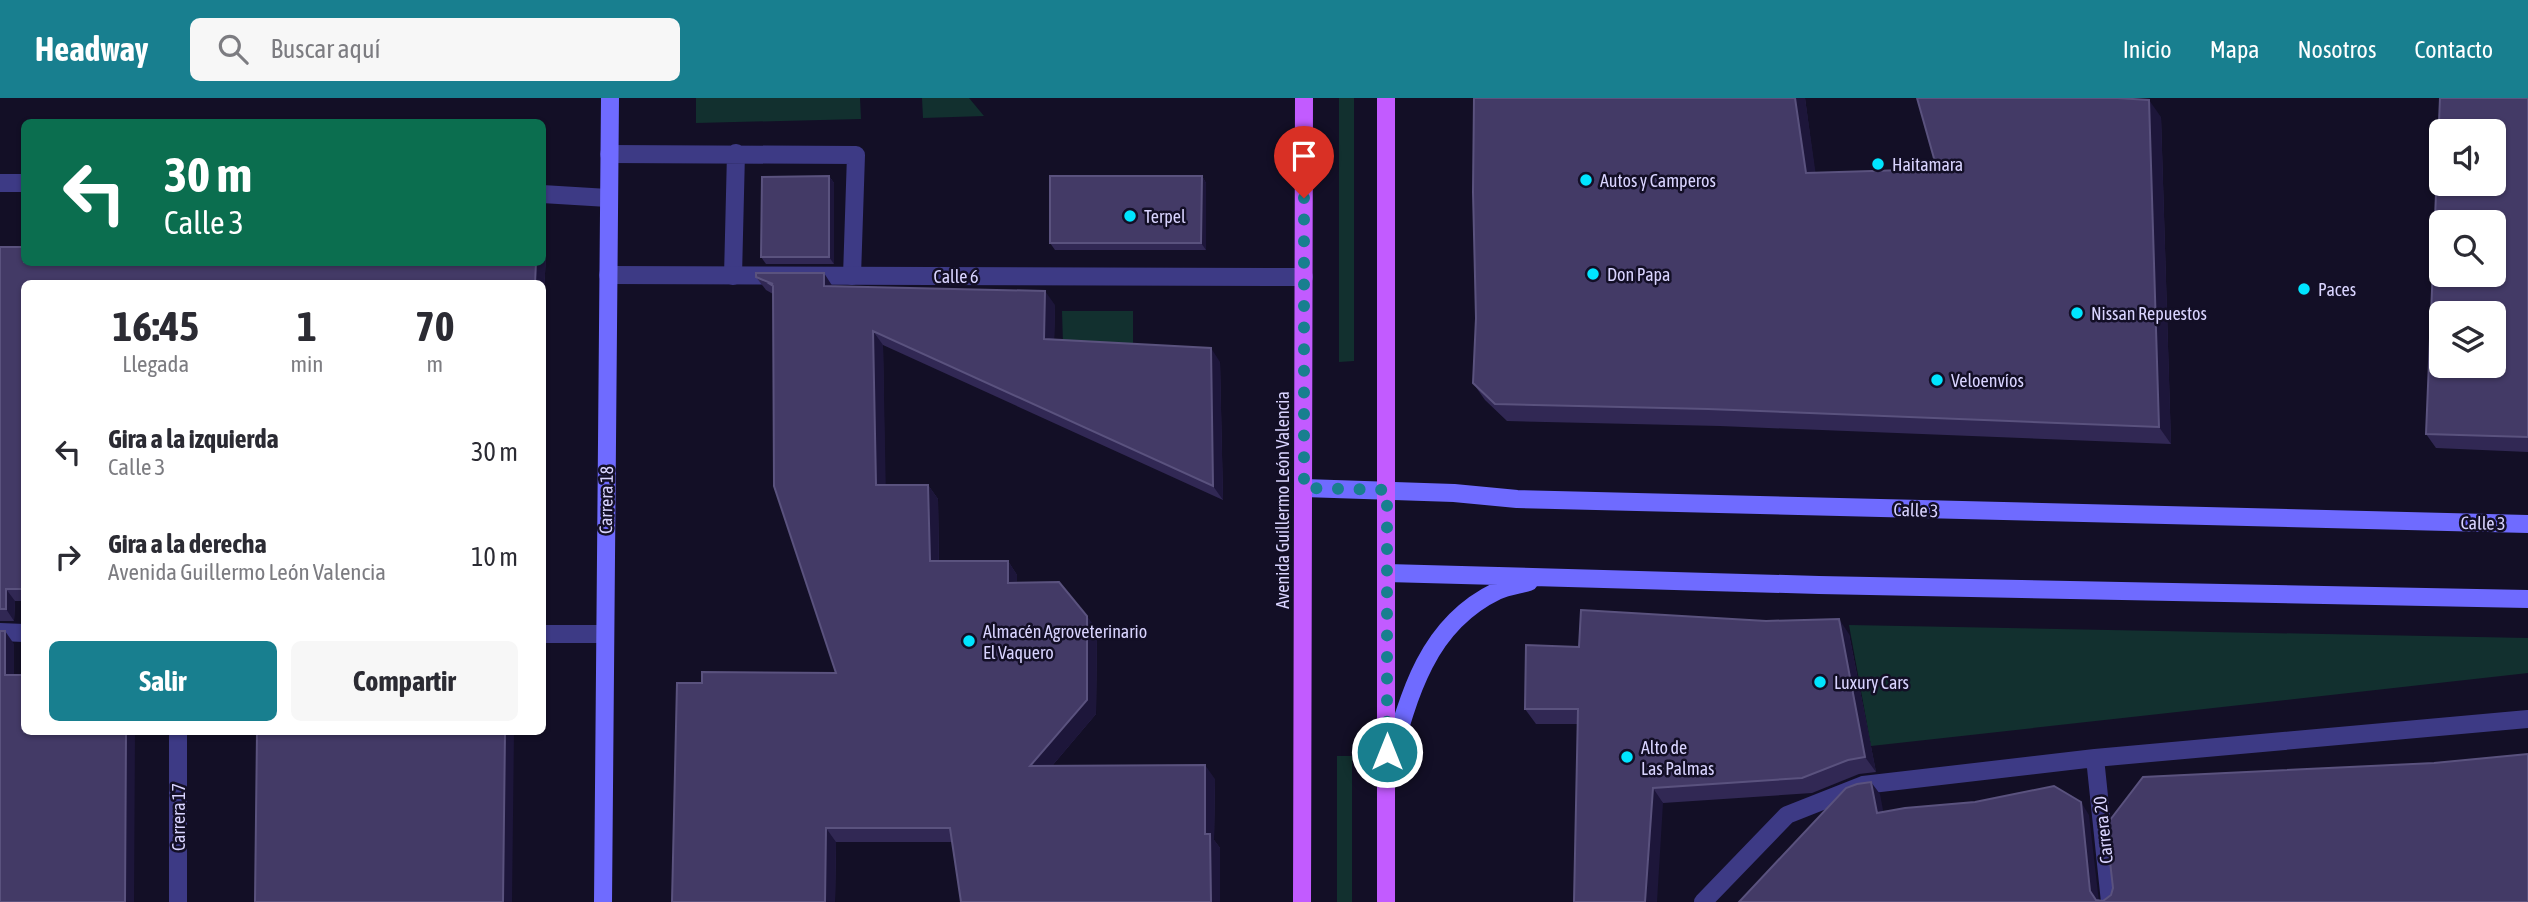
<!DOCTYPE html>
<html lang="es">
<meta charset="utf-8">
<style>
:root{--surface:#fff;--page:#f7f7f7;--text:#2b2b33;--muted:#7c7c81;--accent:#187f8f}
body{margin:0;font-family:"Asap Condensed",sans-serif;background:var(--page);color:var(--text);height:100vh;display:flex;flex-direction:column;font-size:26px;white-space:nowrap}
*{box-sizing:border-box;margin:0}
p{font-size:23px;color:var(--muted)}
.icon{flex:none;width:38px;height:38px;fill:none;stroke:currentColor;stroke-width:2;stroke-linecap:round;stroke-linejoin:round}
.map{position:relative;flex:1;overflow:hidden}
.drawer{position:absolute;left:21px;top:182px;width:525px;height:455px;display:flex;flex-direction:column;background:var(--surface);border-radius:10px;box-shadow:0 2px 5px #0004}
.drawer>*{flex:none}
.hud{position:absolute;left:21px;top:21px;width:525px;height:147px;border-radius:10px;box-shadow:0 2px 5px #0004;background:#0b6e4f;color:#fff;overflow:hidden}
.controls{position:absolute;left:2429px;top:21px;display:grid;gap:14px}
.controls a{display:grid;place-items:center;width:77px;height:77px;border-radius:10px;background:var(--surface);box-shadow:0 2px 5px #0004;font-size:35px}
.pin{position:absolute;display:grid;place-items:center;width:60px;height:60px;color:#fff;margin:-72px -30px;border-radius:50% 50% 50% 0;rotate:-45deg;box-shadow:0 0 7px #0007}
.pin .icon{rotate:45deg}
.me{position:absolute;width:77px;margin:-38px;rotate:0deg;stroke-linejoin:round;filter:drop-shadow(0 0 5px #0008)}
.turn{display:flex;align-items:center;gap:24px;height:147px;padding:0 28px;font-size:32px}
.turn .icon{width:91px;height:91px;stroke-width:2.5}
.turn b{display:block;font-size:49px;line-height:60px}
.eta{display:flex;justify-content:space-evenly;align-items:center;height:119px;text-align:center}
.eta b{font-size:42px;font-weight:700;line-height:49px}
.button{display:flex;gap:14px;margin-top:auto;padding:14px 28px}
.button a{flex:1;height:80px;border-radius:10px;background:var(--accent);color:#fff;font-size:28px;font-weight:700;line-height:80px;text-align:center}
.button a+a{background:var(--page);color:var(--text)}
ul{padding:0;list-style:none}
li{display:flex;align-items:center;gap:21px;height:105px;padding:0 28px}
li div{flex:1}
li b{display:block;font-size:26px}
li em{font-style:normal}
header{display:flex;align-items:center;gap:42px;box-sizing:border-box;height:98px;padding:0 35px;background:var(--accent);color:#fff}
header strong{font-size:33px}
nav{display:flex;gap:38px;margin-inline-start:auto;font-size:24px}
.search{width:490px;height:63px;background:var(--page);display:flex;align-items:center;gap:18px;box-sizing:border-box;padding:0 24px;border-radius:10px;color:var(--muted);font-size:26px}
.map>svg:first-child{display:block}
.green{fill:#12302f}
.lines{fill:none;stroke-linecap:round;stroke-linejoin:round}
.lane{stroke:#3d3a85;stroke-width:18}
.street{stroke:#3d3a85;stroke-width:18}
.secondary{stroke:#6f6bff;stroke-width:18}
.primary{stroke:#c25bff;stroke-width:18}
.wall{fill:#312854}
.shaded-wall{fill:#1d163a}
.building{fill:#433a66;stroke:#5a527e;stroke-width:2;fill-rule:evenodd}
.route{stroke:#187f8f;stroke-width:12;stroke-dasharray:0 21.6}
.poi-dot{fill:#00e5ff;stroke:#130f26;stroke-width:2.5}
.labels{text-anchor:middle;dominant-baseline:central;stroke-width:5;stroke-linejoin:round;paint-order:stroke}
.poi-label{font-size:18px;fill:#d9d4ff;stroke:#130f26;text-anchor:start}
.street-label{font-size:18px;fill:#d9d4ff;stroke:#130f26}
</style>
<header>
<strong>Headway</strong>
<div class="search"><svg class="icon" aria-label="search" viewBox="0 0 24 24"><circle cx="10" cy="10" r="6"/><path d="M15 15l6 6"/></svg>Buscar aquí</div>
<nav><a>Inicio</a><a>Mapa</a><a>Nosotros</a><a>Contacto</a></nav>
</header>
<div class="map">
<svg width="2528" height="804" viewBox="0 0 2528 804">
<rect width="100%" height="100%" fill="#130f26"/>
<path class="green" d="M 696,0 L 860,0 L 861,21 L 696,25 Z
M 922,0 L 969,0 L 984,18 L 923,20 Z
M 1339,0 L 1354,0 L 1354,263 L 1339,264 Z
M 1062,213 L 1133,213 L 1133,246 L 1063,246 Z
M 1849,527 L 2528,540 L 2528,575 L 1871,648 Z
M 1337,658 L 1352,658 L 1352,804 L 1337,804 Z"/>
<g class="lines">
<path class="lane" d="M 609,56 L 856,57 L 852,178
M 733,178 L 736,55"/>
<path class="street" d="M 0,85 L 24,85
M 542,96 L 608,100
M 608,177 L 1304,179
M 0,534 L 24,535
M 542,536 L 604,536
M 2095,660 L 2110,804
M 178,804 L 178,634
M 1703,804 L 1787,717 L 1863,687 L 2095,660 L 2528,621"/>
<path class="secondary" d="M 1304,390 L 1454,395 L 1517,401 L 2528,426
M 1387,475 L 1819,487 L 2528,501
M 1389,670 C 1408,599 1426,527 1497,493 C 1507,488 1519,487 1529,484
M 603,804 L 610,0"/>
<path class="primary" d="M 1302,804 L 1304,0
M 1386,804 L 1386,0"/>
</g>
<path class="wall" d="M 1805,0 L 1815,75 L 1937,71 L 2161,19 L 2171,346 L 1720,328 L 1507,323 L 1485,302 L 1473,285 Z
M 2528,0 L 2528,354 L 2436,350 L 2426,336 Z
M 829,78 L 834,85 L 834,166 L 766,166 L 761,159 Z
M 1202,78 L 1206,85 L 1206,152 L 1055,152 L 1050,145 Z
M 0,149 L 24,149 L 24,164 L 542,164 L 542,153 L 546,158 L 542,229 L 542,186 L 24,186 L 24,503 L 15,503 L 14,523 L 0,523 Z
M 756,179 L 833,188 L 1055,207 L 1054,241 L 1220,264 L 1223,402 L 883,247 L 885,387 L 928,387 L 938,401 L 939,463 L 1008,463 L 1017,477 L 1017,484 L 1097,532 L 1096,616 L 1052,668 L 1215,681 L 1214,742 L 1220,750 L 1220,804 L 961,804 L 952,744 L 836,744 L 835,804 L 672,804 L 702,585 L 836,575 L 773,196 L 766,192 Z
M 1849,536 L 1876,674 L 1859,676 L 1812,695 L 1663,705 L 1578,626 L 1536,626 L 1525,611 L 1579,549 Z"/>
<path class="shaded-wall" d="M 1795,0 L 1805,0 L 1818,92 L 1806,75 Z
M 2149,2 L 2161,19 L 2171,346 L 2159,329 Z
M 829,78 L 834,85 L 834,166 L 829,159 Z
M 1202,78 L 1206,85 L 1206,152 L 1201,145 Z
M 542,153 L 546,158 L 542,229 L 542,186 L 535,186 L 536,164 L 542,164 Z
M 824,175 L 833,189 L 824,188 Z
M 1045,193 L 1055,207 L 1054,255 L 1044,241 Z
M 873,233 L 883,247 L 886,401 L 876,387 Z
M 1211,250 L 1220,264 L 1223,402 L 1213,388 Z
M 928,387 L 938,401 L 939,477 L 930,463 Z
M 1008,463 L 1017,477 L 1017,498 L 1008,485 Z
M 6,491 L 15,503 L 14,523 L 6,511 Z
M 1087,518 L 1097,532 L 1096,616 L 1040,682 L 1030,668 Z
M 1839,521 L 1849,536 L 1876,674 L 1865,659 Z
M 5,533 L 14,546 L 14,590 L 5,577 Z
M 126,634 L 135,634 L 134,804 L 125,804 Z
M 505,634 L 514,634 L 512,804 L 503,804 Z
M 1205,667 L 1215,681 L 1214,742 L 1220,750 L 1220,804 L 1211,804 L 1205,736 Z
M 1871,684 L 1880,696 L 1886,728 L 1877,715 Z
M 1653,690 L 1663,705 L 1657,804 L 1645,804 Z
M 2081,704 L 2089,717 L 2099,804 L 2090,793 Z
M 826,730 L 836,744 L 835,804 L 825,804 Z"/>
<path class="building" d="M 1474,0 L 1795,0 L 1806,75 L 1937,71 L 1917,0 L 2117,0 L 2149,2 L 2159,329 L 1708,311 L 1495,306 L 1473,285 L 1476,220 L 1473,94 Z
M 2440,0 L 2528,0 L 2528,339 L 2426,336 ZM 2441,33 L 2494,33 L 2494,86 L 2441,86 ZM 2441,124 L 2494,124 L 2494,177 L 2441,177 ZM 2441,215 L 2494,215 L 2494,268 L 2441,268 Z
M 829,78 L 829,159 L 761,159 L 762,79 Z
M 1050,78 L 1202,78 L 1201,145 L 1050,145 Z
M 0,149 L 24,149 L 24,164 L 536,164 L 535,186 L 24,186 L 24,491 L 6,491 L 6,511 L 0,511 Z
M 756,175 L 824,175 L 824,188 L 1045,193 L 1044,241 L 1211,250 L 1213,388 L 873,233 L 876,387 L 928,387 L 930,463 L 1008,463 L 1008,485 L 1059,484 L 1087,518 L 1087,602 L 1030,668 L 1205,667 L 1205,736 L 1210,736 L 1211,804 L 961,804 L 950,730 L 826,730 L 825,804 L 672,804 L 677,585 L 702,585 L 702,574 L 836,575 L 774,388 L 773,188 L 770,186 L 773,186 L 756,179 Z
M 1581,512 L 1766,523 L 1839,521 L 1865,659 L 1848,662 L 1802,680 L 1653,690 L 1645,804 L 1574,804 L 1578,611 L 1525,611 L 1526,547 L 1579,549 Z
M 0,533 L 5,533 L 5,577 L 24,577 L 24,634 L 126,634 L 125,804 L 0,804 Z
M 257,634 L 505,634 L 503,804 L 255,804 Z
M 2528,656 L 2528,804 L 1739,804 L 1846,690 L 1857,686 L 1871,684 L 1877,715 L 1905,710 L 1975,704 L 2054,688 L 2081,704 L 2090,793 L 2096,802 L 2103,803 L 2111,797 L 2113,790 L 2105,719 L 2110,722 L 2143,679 L 2434,665 Z"/>
<g class="lines">
<path class="route" d="M 1304,100 L 1304,390 L 1387,392 L 1387,654"/>
</g>
<g class="poi-dot">
<circle cx="1878" cy="66" r="7"/>
<circle cx="1586" cy="82" r="7"/>
<circle cx="1130" cy="118" r="7"/>
<circle cx="1593" cy="176" r="7"/>
<circle cx="2304" cy="191" r="7"/>
<circle cx="2077" cy="215" r="7"/>
<circle cx="1937" cy="282" r="7"/>
<circle cx="969" cy="543" r="7"/>
<circle cx="1820" cy="584" r="7"/>
<circle cx="1627" cy="659" r="7"/>
</g>
<g class="labels">
<g class="poi-label">
<text x="1892" y="66">Haitamara</text>
<text x="1600" y="82">Autos y Camperos</text>
<text x="1144" y="118">Terpel</text>
<text x="1607" y="176">Don Papa</text>
<text x="2318" y="191">Paces</text>
<text x="2091" y="215">Nissan Repuestos</text>
<text x="1951" y="282">Veloenvíos</text>
<text x="983" y="533">Almacén Agroveterinario<tspan x="983" dy="21">El Vaquero</tspan></text>
<text x="1834" y="584">Luxury Cars</text>
<text x="1641" y="649">Alto de<tspan x="1641" dy="21">Las Palmas</tspan></text>
</g>
<g class="street-label">
<text x="956" y="178">Calle 6</text>
<text transform="translate(606 402) rotate(-89)">Carrera 18</text>
<text transform="translate(1282 402) rotate(-90)">Avenida Guillermo León Valencia</text>
<text transform="translate(1916 412) rotate(2)">Calle 3</text>
<text transform="translate(2483 425) rotate(1)">Calle 3</text>
<text transform="translate(178 719) rotate(-90)">Carrera 17</text>
<text transform="translate(2103 732) rotate(-96)">Carrera 20</text>
</g>
</g>
</svg>
<div class="controls">
<a><svg class="icon" aria-label="sound" viewBox="0 0 24 24"><path d="M4 9h4l5-4v14l-5-4H4zM17 9q2 3 0 6"/></svg></a>
<a><svg class="icon" aria-label="search" viewBox="0 0 24 24"><circle cx="10" cy="10" r="6"/><path d="M15 15l6 6"/></svg></a>
<a><svg class="icon" aria-label="layers" viewBox="0 0 24 24"><path d="M12 4l9 5-9 5-9-5zM3 14l9 5 9-5"/></svg></a>
</div>
<div class="pin" style="left:1304px;top:100px;background:#d93025"><svg class="icon" aria-label="arrive" viewBox="0 0 24 24"><path d="M6 21V4h12l-3 4 3 4H6"/></svg></div>
<svg class="me" style="left:1387px;top:654px" viewBox="-20 -20 40 40"><circle r="17" fill="#187f8f" stroke="#fff" stroke-width="3"/><path d="M0-11L8 9 0 5-8 9z" fill="#fff"/></svg>
<div class="hud">
<div class="turn"><svg class="icon" aria-label="left" viewBox="0 0 24 24"><path d="M17 20v-9H6M10 6l-5 5 5 5"/></svg><div><b>30 m</b>Calle 3</div></div>
</div>
<section class="drawer">
<div class="eta">
<div><b>16:45</b><p>Llegada</p></div>
<div><b>1</b><p>min</p></div>
<div><b>70</b><p>m</p></div>
</div>
<ul>
<li><svg class="icon" aria-label="left" viewBox="0 0 24 24"><path d="M17 20v-9H6M10 6l-5 5 5 5"/></svg><div><b>Gira a la izquierda</b><p>Calle 3</p></div><em>30 m</em></li>
<li><svg class="icon" aria-label="right" viewBox="0 0 24 24"><path d="M7 20v-9h11M14 6l5 5-5 5"/></svg><div><b>Gira a la derecha</b><p>Avenida Guillermo León Valencia</p></div><em>10 m</em></li>
</ul>
<div class="button"><a>Salir</a><a>Compartir</a></div>
</section>
</div>
